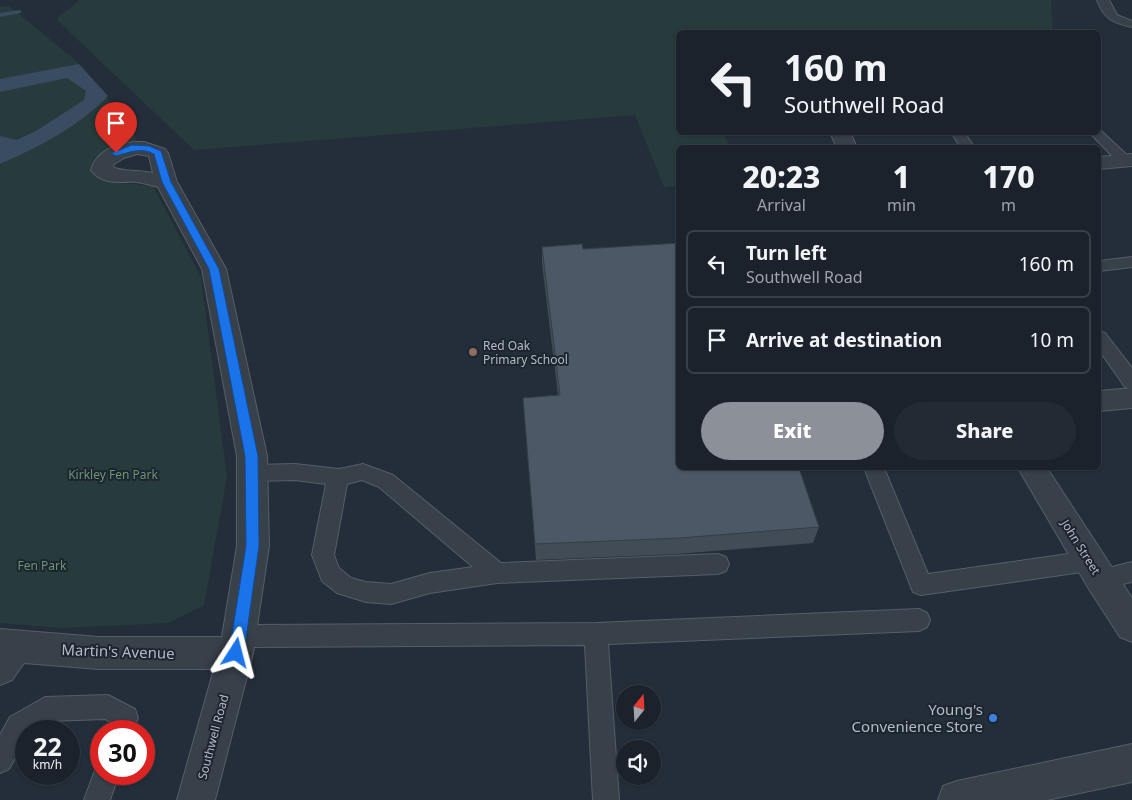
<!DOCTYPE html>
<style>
:root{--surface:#1b222c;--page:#242a34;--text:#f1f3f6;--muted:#a0a4a9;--line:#393f48;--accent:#8c9099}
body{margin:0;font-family:"Noto Sans",sans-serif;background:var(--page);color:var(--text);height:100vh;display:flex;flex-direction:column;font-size:19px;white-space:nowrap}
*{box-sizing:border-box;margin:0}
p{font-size:16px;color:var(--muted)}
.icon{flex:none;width:28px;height:28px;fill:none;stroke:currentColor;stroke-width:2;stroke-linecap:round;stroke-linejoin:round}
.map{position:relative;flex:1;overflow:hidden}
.panel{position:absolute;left:676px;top:145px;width:425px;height:325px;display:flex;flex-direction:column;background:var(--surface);border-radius:8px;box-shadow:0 1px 4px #0004,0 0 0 1px var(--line)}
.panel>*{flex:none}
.hud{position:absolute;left:676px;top:30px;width:425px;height:105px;border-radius:8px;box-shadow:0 1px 4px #0004,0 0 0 1px var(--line);background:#1b222c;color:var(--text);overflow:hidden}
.needle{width:32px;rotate:18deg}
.fabs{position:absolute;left:616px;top:685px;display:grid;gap:10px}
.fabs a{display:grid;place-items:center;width:45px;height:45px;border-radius:50%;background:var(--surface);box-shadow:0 1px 4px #0004,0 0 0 1px var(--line);font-size:25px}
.speed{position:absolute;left:15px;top:720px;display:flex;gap:10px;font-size:25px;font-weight:700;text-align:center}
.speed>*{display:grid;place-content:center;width:65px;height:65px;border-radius:50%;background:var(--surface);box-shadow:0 1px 4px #0004,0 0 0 1px var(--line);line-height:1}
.speed small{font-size:12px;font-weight:400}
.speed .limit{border:8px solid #d22;background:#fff;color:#111}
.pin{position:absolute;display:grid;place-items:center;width:42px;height:42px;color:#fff;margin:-51px -21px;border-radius:50% 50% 50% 0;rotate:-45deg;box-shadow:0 0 5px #0007}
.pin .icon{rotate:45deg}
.me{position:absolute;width:55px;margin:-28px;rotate:9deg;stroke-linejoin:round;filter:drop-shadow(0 0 4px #0008)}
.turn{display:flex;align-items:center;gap:18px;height:105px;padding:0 25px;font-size:22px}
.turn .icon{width:65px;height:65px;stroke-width:2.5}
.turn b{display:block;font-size:35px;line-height:42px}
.eta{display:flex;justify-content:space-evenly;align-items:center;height:85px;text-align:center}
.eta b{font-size:30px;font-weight:800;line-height:35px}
.button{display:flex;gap:10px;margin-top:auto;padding:10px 25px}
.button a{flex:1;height:58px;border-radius:30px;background:var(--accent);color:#fff;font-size:20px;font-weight:800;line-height:58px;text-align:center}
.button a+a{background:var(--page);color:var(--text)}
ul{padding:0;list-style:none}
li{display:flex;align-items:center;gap:15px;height:68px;margin:0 10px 8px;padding:0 15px;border:2px solid var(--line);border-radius:8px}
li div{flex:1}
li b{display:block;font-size:19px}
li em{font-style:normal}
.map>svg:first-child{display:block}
.green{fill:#273b3c}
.water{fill:#3a4c62}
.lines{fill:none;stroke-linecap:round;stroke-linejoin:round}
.stream{fill:#3a4c62;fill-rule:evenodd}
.lane-casing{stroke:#565e68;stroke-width:2}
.street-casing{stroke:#565e68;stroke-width:2}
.lane{fill:#38404a;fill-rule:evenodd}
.street{fill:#38404a;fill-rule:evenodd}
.wall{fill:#414c57}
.building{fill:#4c5865;stroke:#353e47}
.route{fill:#1a73e8;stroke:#114b97}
.education-dot{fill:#8d6e63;stroke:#1d252f;stroke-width:2}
.shop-dot{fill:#3f7fe0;stroke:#1d252f;stroke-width:2}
.labels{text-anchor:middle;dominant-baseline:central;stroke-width:4;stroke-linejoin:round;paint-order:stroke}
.poi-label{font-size:12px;fill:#b3bbc6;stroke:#1d252f;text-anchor:start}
.park-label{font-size:12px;fill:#6c9574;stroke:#1d252f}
.street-label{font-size:12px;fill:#b3bbc6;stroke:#1d252f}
.near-street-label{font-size:15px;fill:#b3bbc6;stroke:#1d252f}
.near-poi-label{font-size:15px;fill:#b3bbc6;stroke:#1d252f;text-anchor:end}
</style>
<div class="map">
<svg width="1132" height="800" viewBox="0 0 1132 800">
<rect width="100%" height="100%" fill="#242e3a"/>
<path class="green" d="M 80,0 L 1051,0 L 1053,32 L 679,32 L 679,132 L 723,133 L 730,147 L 679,148 L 679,186 L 664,187 L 635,115 L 194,150 L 58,21 L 58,17 Z
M 9,6 L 75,60 L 113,105 L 138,142 L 113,147 L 94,159 L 92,171 L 110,182 L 153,186 L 201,277 L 227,477 L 204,605 L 168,623 L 61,628 L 0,623 L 0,7 Z"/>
<path class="water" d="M 79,64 L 108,96 C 78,127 39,147 0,164 L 0,136 L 17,140 L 36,131 L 84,100 L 86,91 L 67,78 L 0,92 L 0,79 Z"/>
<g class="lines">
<path class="stream" d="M 19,10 L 21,11 L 21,13 L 0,17 L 0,13 Z"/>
<g class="lane-casing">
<path id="lane" d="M 1097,0 L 1109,0 L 1117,15 L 1132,21 L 1132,27 C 1113,23 1104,19 1097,0 Z
M 1099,129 L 1129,157 L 1131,160 L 1129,163 L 1119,163 L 1089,132 L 1099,132 Z
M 951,132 L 964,132 L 975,148 L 961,148 Z
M 1132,257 L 1132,267 L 1099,271 L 1099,261 Z
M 1099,331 L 1105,333 L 1132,368 L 1132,389 L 1125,387 L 1099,350 Z
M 295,464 L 339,469 L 363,464 L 393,475 L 501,563 L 718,554 L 726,557 L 729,564 L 726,571 L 718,574 L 497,583 L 430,593 L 391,604 L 366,602 L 337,593 L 322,581 L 312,555 L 326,484 L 295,480 L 251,481 L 244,479 L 241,473 L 244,467 L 251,465 ZM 362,480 L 379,487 L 473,567 L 430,573 L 391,584 L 366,582 L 351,578 L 339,568 L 334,555 L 347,484 Z
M 864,468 L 884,468 L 928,574 L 1089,551 L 1097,554 L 1100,561 L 1097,568 L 1089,571 L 921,595 L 913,592 Z
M 1132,562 L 1132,582 L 1100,589 L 1092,586 L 1089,579 L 1092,572 Z
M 919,609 L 927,613 L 930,620 L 927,627 L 919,631 L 608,644 L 619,800 L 593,800 L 585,645 L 239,647 L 231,644 L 227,636 L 231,628 L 239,625 L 596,623 Z
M 108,695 L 135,709 L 138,718 L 133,731 L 109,731 L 112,723 L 105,719 L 48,721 L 33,731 L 26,731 L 26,738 L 9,769 L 0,773 L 0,735 L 10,717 L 45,697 Z
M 101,763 L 101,774 L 119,774 L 110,800 L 84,800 L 97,765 Z"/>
</g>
<g class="street-casing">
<path id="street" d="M 830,132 L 850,132 L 857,148 L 837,148 Z
M 144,142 L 165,149 L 168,153 L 177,182 L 226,269 L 267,456 L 269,546 L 253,653 L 215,800 L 177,800 L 214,669 L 99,669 L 24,663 L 12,680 L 0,685 L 0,629 L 99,637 L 222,637 L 237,546 L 237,456 L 202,269 L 158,187 C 151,185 144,183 137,182 C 121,181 102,186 91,170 C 97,148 123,141 144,142 ZM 137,154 L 149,156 L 153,173 C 142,170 121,172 113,167 L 114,164 L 124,158 Z
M 1132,154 L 1132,166 L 1099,169 L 1099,157 Z
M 1132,388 L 1132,408 L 1099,411 L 1099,391 Z
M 1018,468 L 1047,468 L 1132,598 L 1132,642 L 1120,637 L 1089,589 Z
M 1132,744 L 1132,782 L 1047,800 L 938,800 L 943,786 L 957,781 Z"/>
</g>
<use href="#lane" class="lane"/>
<use href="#street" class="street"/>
</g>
<path class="wall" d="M 542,247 L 583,249 L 679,468 L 819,527 L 813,543 L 677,554 L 536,560 L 523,398 L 558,395 L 542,264 Z"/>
<path class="building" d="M 679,243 L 679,468 L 799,468 L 819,527 L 680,538 L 535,544 L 523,398 L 560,395 L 542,247 L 582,244 L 583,249 Z"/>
<path class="route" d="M 132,145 L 149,146 L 161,151 L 171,182 L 219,269 L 258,456 L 259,546 L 244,653 L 241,657 L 236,659 L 231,657 L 229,653 L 246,546 L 245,456 L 209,269 L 162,182 L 154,154 C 141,147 130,152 116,156 L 111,153 Z"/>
<circle class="education-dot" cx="473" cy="352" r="5"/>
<circle class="shop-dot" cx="993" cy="718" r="5"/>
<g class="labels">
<g class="poi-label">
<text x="483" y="345">Red Oak<tspan x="483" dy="14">Primary School</tspan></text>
</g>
<g class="park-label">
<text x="113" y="474">Kirkley Fen Park</text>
<text x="42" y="565">Fen Park</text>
</g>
<g class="street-label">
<text transform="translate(1081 547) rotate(58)">John Street</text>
<text transform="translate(213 737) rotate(-75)">Southwell Road</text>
</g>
<g class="near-street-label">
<text transform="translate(118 651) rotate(2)">Martin's Avenue</text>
</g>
<g class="near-poi-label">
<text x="983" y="709">Young's<tspan x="983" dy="17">Convenience Store</tspan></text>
</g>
</g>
</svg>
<div class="fabs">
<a><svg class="needle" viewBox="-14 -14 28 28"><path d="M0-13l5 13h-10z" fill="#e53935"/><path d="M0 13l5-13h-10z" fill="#a0a4a9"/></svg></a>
<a><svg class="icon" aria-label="sound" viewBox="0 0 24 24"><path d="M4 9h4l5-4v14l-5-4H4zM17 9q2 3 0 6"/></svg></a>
</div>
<div class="speed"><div>22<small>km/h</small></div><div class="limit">30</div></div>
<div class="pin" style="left:116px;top:153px;background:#d93025"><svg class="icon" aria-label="arrive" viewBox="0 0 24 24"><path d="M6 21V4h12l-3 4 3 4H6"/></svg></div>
<svg class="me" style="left:236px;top:653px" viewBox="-20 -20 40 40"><path d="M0-17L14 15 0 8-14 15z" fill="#1a73e8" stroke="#fff" stroke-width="4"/></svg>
<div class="hud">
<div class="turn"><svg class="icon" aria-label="left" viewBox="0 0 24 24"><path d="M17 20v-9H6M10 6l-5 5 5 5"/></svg><div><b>160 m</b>Southwell Road</div></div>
</div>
<section class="panel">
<div class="eta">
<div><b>20:23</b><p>Arrival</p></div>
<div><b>1</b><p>min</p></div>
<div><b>170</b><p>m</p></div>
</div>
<ul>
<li><svg class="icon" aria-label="left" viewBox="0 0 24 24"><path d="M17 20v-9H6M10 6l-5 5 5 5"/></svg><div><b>Turn left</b><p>Southwell Road</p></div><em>160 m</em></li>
<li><svg class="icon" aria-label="arrive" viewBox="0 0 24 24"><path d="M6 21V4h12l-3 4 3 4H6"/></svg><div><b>Arrive at destination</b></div><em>10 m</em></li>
</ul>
<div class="button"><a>Exit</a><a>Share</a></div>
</section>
</div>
